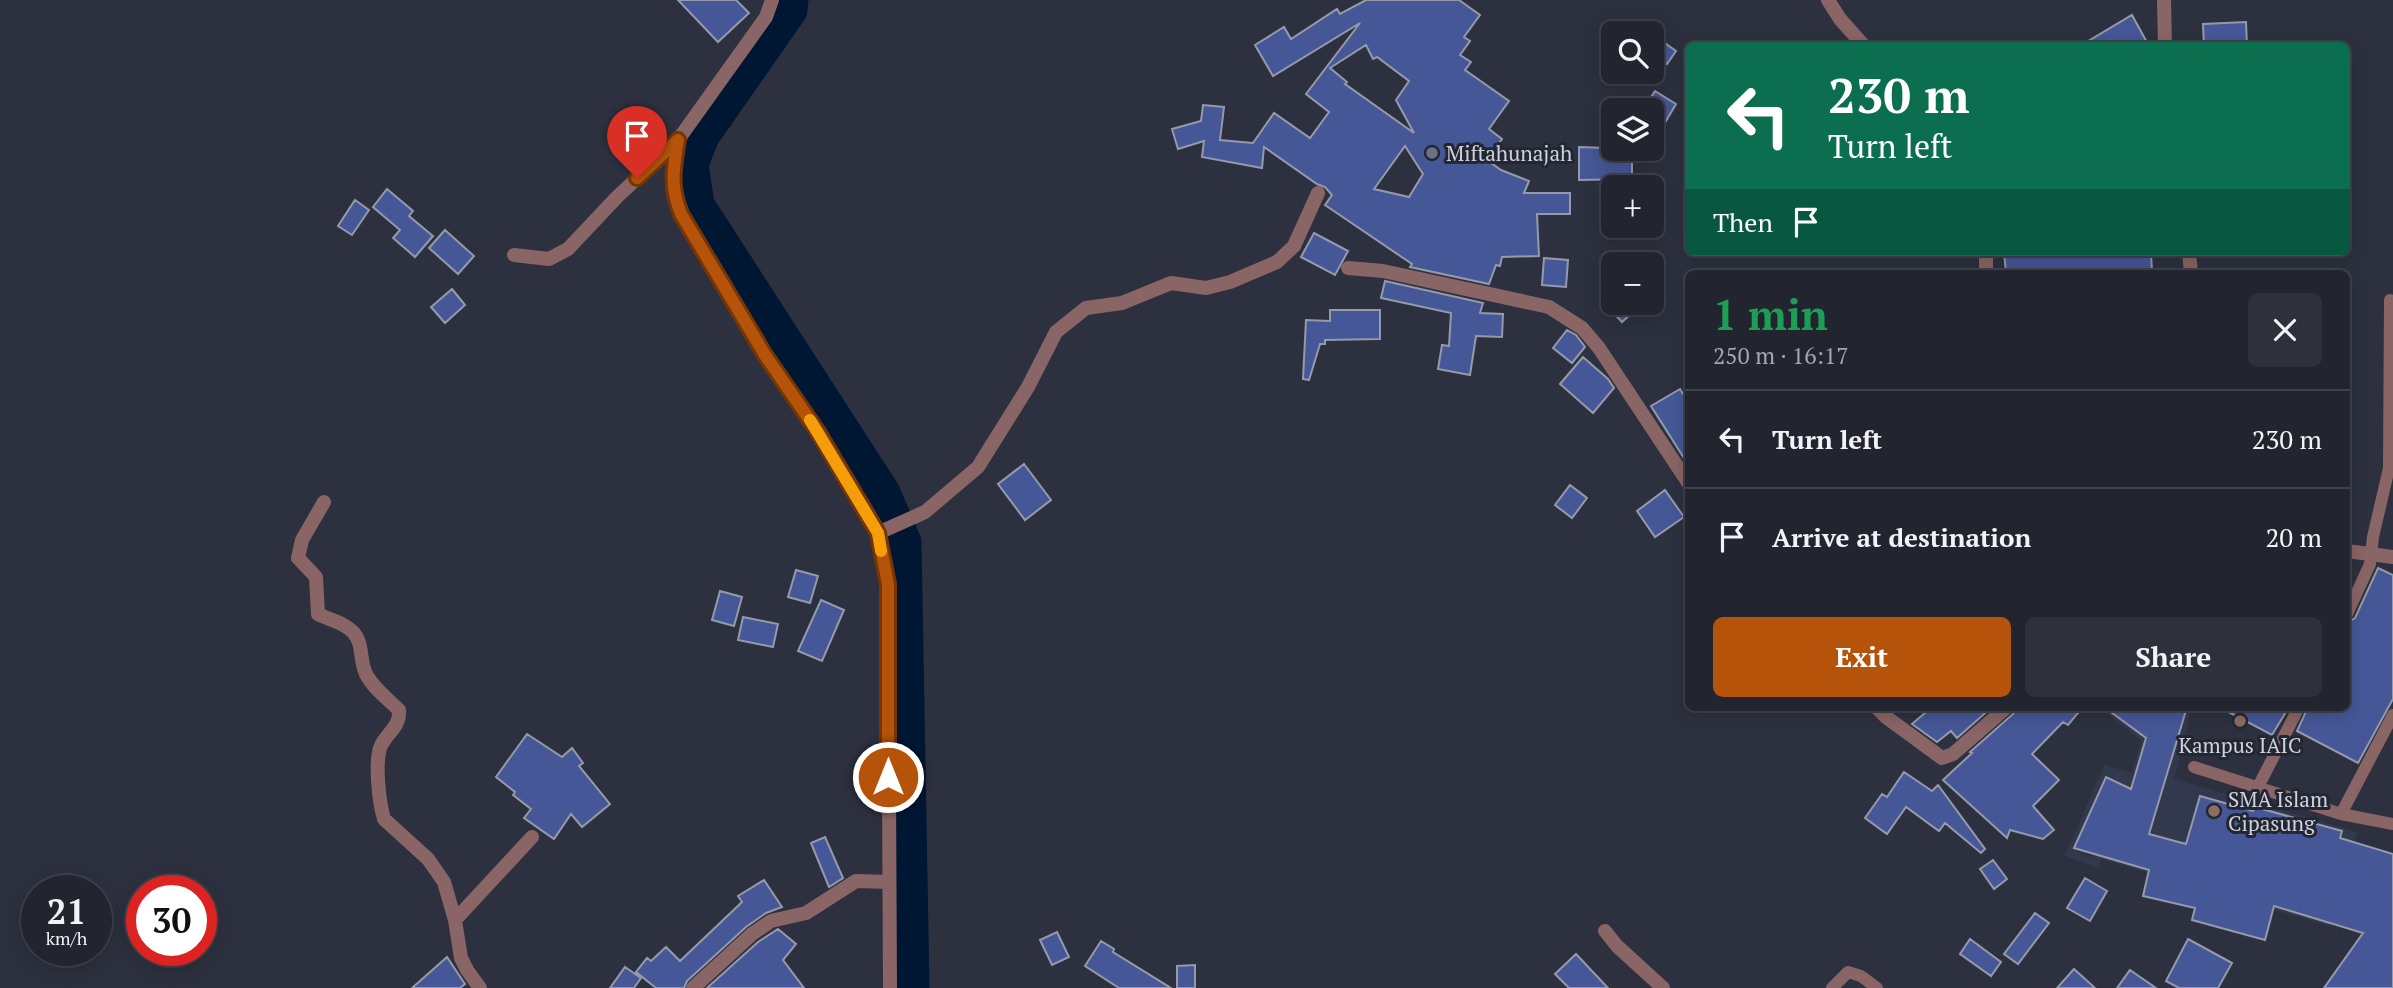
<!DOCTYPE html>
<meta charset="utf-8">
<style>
:root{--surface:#22252f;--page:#2e313b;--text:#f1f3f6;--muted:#a2a5aa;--line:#3f424b;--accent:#b45309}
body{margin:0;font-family:"PT Serif",serif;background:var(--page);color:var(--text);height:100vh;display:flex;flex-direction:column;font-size:26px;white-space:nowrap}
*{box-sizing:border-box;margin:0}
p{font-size:23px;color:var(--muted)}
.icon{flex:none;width:38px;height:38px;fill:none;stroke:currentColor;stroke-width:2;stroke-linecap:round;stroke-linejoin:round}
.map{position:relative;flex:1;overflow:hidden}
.details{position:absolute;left:1685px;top:270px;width:665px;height:441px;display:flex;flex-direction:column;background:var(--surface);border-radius:10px;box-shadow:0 4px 18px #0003,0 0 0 2px var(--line)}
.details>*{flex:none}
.guide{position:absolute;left:1685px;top:42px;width:665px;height:214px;border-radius:10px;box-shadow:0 4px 18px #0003,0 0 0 2px var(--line);background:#0b6e4f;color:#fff;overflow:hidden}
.controls{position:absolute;left:1601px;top:21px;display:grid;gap:14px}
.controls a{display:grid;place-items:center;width:63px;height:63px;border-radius:10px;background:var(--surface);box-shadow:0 4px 18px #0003,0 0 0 2px var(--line);font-size:35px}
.speed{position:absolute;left:21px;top:875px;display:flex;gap:14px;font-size:35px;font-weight:700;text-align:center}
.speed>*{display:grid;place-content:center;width:91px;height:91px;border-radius:50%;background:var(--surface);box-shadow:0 4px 18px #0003,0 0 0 2px var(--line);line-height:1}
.speed small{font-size:18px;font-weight:400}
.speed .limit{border:10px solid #d22;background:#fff;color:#111}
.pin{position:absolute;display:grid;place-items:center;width:60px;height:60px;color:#fff;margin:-72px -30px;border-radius:50% 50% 50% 0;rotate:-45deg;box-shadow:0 0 7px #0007}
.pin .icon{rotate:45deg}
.me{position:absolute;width:77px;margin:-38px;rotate:0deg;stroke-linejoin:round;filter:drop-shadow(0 0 5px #0008)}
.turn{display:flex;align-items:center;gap:24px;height:147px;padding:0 28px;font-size:32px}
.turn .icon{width:91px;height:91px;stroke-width:2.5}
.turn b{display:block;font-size:49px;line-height:60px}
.then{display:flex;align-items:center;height:66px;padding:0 28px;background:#0003;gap:14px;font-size:26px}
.round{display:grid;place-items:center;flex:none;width:74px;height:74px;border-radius:10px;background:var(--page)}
.head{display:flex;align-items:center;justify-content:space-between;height:119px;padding:0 28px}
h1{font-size:42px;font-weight:600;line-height:52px;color:#1e9e55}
.primary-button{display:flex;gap:14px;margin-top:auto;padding:14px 28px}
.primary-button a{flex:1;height:80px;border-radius:10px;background:var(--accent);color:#fff;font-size:28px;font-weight:600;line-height:80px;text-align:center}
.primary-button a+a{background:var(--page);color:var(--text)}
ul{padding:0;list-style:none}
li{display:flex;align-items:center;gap:21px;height:98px;padding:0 28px;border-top:2px solid var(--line)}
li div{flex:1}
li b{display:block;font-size:26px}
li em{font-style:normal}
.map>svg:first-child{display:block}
.built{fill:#33394d;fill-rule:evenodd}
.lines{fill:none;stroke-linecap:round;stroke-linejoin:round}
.river{stroke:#001733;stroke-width:35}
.building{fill:#465797;stroke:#959aab;stroke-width:2;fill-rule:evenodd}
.lane{stroke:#8a6565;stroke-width:12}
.street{stroke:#8a6565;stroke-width:14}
.route-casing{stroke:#753606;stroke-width:18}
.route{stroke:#b45309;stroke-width:12}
.slow{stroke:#f59e0b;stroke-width:12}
.worship-dot{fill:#6b7280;stroke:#232734;stroke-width:2.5}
.education-dot{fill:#8d6e63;stroke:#232734;stroke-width:2.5}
.labels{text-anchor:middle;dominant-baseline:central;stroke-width:6;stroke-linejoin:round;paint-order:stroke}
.poi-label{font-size:21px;fill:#cfd2da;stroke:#232734;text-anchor:start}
</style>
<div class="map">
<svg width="2393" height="988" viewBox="0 0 2393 988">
<rect width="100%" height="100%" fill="#2d313f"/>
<path class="built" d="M 2098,707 L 2155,707 L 2119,832 L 2328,880 L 2342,831 L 2305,820 L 2290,871 L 2287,816 L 2255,807 L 2240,858 L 2149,834 L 2186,707 L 2192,707 L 2174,779 L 2357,832 L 2329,926 L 2101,859 L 2099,868 L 2065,856 L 2104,765 L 2132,773 L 2141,740 ZM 2106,778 L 2125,786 L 2092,858 L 2074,849 Z"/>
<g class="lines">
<path class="river" d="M 791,0 L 790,10 L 702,136 L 691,164 L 697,205 L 883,493 L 904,542 L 912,988"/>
</g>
<path class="building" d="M 678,0 L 736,0 L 749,13 L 718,42 Z
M 1366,0 L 1459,0 L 1480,15 L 1464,37 L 1470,41 L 1460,55 L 1471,62 L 1465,70 L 1509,101 L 1489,129 L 1502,139 L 1487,160 L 1501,170 L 1529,181 L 1524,193 L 1570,193 L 1570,214 L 1537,214 L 1539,256 L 1502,257 L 1500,266 L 1496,265 L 1489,284 L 1410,267 L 1412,264 L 1325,205 L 1332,195 L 1325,187 L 1317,184 L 1264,147 L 1262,168 L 1202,157 L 1204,141 L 1178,149 L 1172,129 L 1201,121 L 1203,105 L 1224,107 L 1220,140 L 1253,143 L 1274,113 L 1310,138 L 1329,112 L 1306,94 L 1360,23 L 1273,76 L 1255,45 L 1284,27 L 1291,39 L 1337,9 L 1340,14 ZM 1366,45 L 1373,59 L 1377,57 L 1409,81 L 1396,100 L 1414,133 L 1345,84 L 1347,82 L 1330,68 ZM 1405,146 L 1423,174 L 1409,197 L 1374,189 Z
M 2132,15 L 2149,46 L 2080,46 Z
M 2246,22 L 2247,46 L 2204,46 L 2203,24 Z
M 1652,34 L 1676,51 L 1667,64 L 1652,53 Z
M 1655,91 L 1676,104 L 1666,121 L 1645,107 Z
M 1579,147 L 1632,149 L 1632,179 L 1579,180 Z
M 387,189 L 413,211 L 409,216 L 433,236 L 415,257 L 393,238 L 400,230 L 373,207 Z
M 355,200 L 369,210 L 352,235 L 338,226 Z
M 445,230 L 474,256 L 458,274 L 429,248 Z
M 1314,233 L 1348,251 L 1335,275 L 1301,257 Z
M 2004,252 L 2151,252 L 2152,273 L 2006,273 Z
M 1544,258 L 1568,260 L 1566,287 L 1542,285 Z
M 1385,281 L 1483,303 L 1480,313 L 1503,314 L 1502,337 L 1476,336 L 1470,375 L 1438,369 L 1442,345 L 1449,346 L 1451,313 L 1381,298 Z
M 452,289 L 465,305 L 445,323 L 431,307 Z
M 1604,303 L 1643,303 L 1622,322 Z
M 1330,310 L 1380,310 L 1380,339 L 1325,340 L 1325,344 L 1320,344 L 1309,380 L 1303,379 L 1306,320 L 1330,321 Z
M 1567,330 L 1576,335 L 1585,347 L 1572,363 L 1553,348 Z
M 1583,357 L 1608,379 L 1614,388 L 1593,413 L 1560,384 Z
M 1680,389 L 1689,404 L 1689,466 L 1651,406 Z
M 1024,464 L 1051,500 L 1025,520 L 998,484 Z
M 1570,485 L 1587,498 L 1572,518 L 1555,505 Z
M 1665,490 L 1684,517 L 1655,537 L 1637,511 Z
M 2378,568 L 2393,575 L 2393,699 L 2358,763 L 2297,731 L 2308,707 L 2347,707 L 2347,623 L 2355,618 Z
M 796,570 L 818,576 L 810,603 L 788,597 Z
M 720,591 L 742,597 L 734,626 L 712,620 Z
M 821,600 L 844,610 L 822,661 L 798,651 Z
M 743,617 L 778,624 L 773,647 L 738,640 Z
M 1932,707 L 1992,707 L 1957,738 L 1951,731 L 1937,742 L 1912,724 Z
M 2016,707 L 2083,707 L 2068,725 L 2063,722 L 2032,754 L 2059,780 L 2033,806 L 2054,830 L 2043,839 L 2010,830 L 2007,838 L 1943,780 L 1972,753 L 1970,752 L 2013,714 Z
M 2104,707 L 2187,707 L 2149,834 L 2186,844 L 2200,796 L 2253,811 L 2255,807 L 2342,831 L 2340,838 L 2393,854 L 2393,988 L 2324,988 L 2363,933 L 2274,906 L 2265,940 L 2192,920 L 2195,908 L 2143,896 L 2149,870 L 2074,848 L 2106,777 L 2131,789 L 2146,738 Z
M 2219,707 L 2289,707 L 2272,735 Z
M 527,734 L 562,757 L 572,748 L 583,763 L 579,766 L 610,804 L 582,827 L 571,814 L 554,839 L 524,818 L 531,809 L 513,795 L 515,792 L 496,777 Z
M 1904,772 L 1932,791 L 1938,785 L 1985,849 L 1981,853 L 1945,823 L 1939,831 L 1906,807 L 1887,834 L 1865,818 L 1882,794 L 1887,797 Z
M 825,837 L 843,878 L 829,887 L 811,843 Z
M 1993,860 L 2007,879 L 1994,889 L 1980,869 Z
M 2085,878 L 2107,891 L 2090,921 L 2067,908 Z
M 764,880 L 782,907 L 766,913 L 746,927 L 687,981 L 684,988 L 656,988 L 636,972 L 647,958 L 651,961 L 666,947 L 680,961 L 742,902 L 738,896 Z
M 2035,913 L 2049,923 L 2018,964 L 2004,954 Z
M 778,929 L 796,944 L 783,960 L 804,988 L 707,988 L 758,942 Z
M 1057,932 L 1069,957 L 1052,965 L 1040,940 Z
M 1970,939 L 2001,962 L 1991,976 L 1960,954 Z
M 2188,939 L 2232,963 L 2218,988 L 2179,988 L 2166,981 Z
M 1101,941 L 1114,949 L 1113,952 L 1171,988 L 1119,988 L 1085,966 Z
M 1576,954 L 1608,988 L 1569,988 L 1555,974 Z
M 447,957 L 465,984 L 460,988 L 412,988 Z
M 1195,965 L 1195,988 L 1177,988 L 1177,966 Z
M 625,967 L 641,978 L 634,988 L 610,988 Z
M 2074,969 L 2095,988 L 2057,988 Z
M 2130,970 L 2156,988 L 2117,988 Z"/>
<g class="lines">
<path class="lane" d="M 2347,614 L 2370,564 L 2373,537 L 2389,468 L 2390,300
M 2194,767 L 2341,814 L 2393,824
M 2258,787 L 2299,707
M 2341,814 L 2393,715
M 1832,988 L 1848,972 L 1861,976 L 1877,988"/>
<path class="street" d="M 772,0 L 766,17 L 678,140 L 672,174 L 673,194 L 682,214 L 765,354 L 818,432 L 878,533 L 888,584 L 890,988
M 1828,0 L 1840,19 L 1864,46
M 2164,0 L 2165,46
M 1986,252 L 1986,273
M 2189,252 L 2191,273
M 514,255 L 549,259 L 568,249 L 617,197 L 678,140
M 1348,268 L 1383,271 L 1549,307 L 1582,328 L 1599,348 L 1689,484
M 324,502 L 302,540 L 298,558 L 316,577 L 318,614 C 329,620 344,622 353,632 C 364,644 359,660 366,674 C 373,688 388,699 399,710 C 401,727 385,734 380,748 C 375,765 379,802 384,819 L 428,859 L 444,882 L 455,920 L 461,958 L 467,970 L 480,988
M 878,533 L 925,512 L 978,467 L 1028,387 L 1056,332 L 1086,308 L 1122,303 L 1171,283 L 1206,288 L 1230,282 L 1277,262 L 1294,246 L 1318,193
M 2347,551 L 2393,557
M 1876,707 L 1886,717 L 1942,758 L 1953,754 L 2007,707
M 455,920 L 532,837
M 1605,931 L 1617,946 L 1663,988
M 693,988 L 752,934 L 771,921 L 806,913 L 856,881 L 889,882"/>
</g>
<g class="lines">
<g class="route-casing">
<path id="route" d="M 637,178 L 678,140 C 673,170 670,186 681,214 L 765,355 L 818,432 L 878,533 L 888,584 L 888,777"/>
</g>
<use href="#route" class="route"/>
<path class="slow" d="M 810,420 L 878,533 L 881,551"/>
</g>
<circle class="worship-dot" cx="1432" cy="153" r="7"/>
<g class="education-dot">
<circle cx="2240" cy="721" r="7"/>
<circle cx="2214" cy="811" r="7"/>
</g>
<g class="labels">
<g class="poi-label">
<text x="1446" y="153">Miftahunajah</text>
<text x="2240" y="745" text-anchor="middle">Kampus IAIC</text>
<text x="2228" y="799">SMA Islam<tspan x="2228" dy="24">Cipasung</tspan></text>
</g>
</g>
</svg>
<div class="controls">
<a><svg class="icon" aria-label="search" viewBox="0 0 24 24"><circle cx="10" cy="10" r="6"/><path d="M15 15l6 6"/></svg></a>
<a><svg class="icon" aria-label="layers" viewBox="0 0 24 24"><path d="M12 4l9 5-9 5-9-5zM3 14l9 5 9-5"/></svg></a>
<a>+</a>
<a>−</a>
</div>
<div class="speed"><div>21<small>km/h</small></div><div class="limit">30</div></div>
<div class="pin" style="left:637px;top:178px;background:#d93025"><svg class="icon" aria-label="arrive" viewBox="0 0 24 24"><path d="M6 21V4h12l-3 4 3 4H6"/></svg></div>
<svg class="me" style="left:888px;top:777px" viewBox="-20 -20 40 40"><circle r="17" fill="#b45309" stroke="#fff" stroke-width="3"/><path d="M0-11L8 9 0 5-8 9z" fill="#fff"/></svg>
<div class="guide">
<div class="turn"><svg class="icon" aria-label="left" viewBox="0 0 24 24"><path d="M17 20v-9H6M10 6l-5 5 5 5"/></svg><div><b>230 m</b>Turn left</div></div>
<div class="then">Then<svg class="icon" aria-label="arrive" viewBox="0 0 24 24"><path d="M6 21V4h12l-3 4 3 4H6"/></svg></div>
</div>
<section class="details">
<div class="head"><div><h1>1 min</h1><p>250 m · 16:17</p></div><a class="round"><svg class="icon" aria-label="close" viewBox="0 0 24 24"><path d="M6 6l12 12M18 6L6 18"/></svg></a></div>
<ul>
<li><svg class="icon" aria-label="left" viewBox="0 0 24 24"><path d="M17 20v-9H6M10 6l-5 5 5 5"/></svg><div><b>Turn left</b></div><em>230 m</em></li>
<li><svg class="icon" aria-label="arrive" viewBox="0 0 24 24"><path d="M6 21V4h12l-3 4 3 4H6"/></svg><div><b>Arrive at destination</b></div><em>20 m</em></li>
</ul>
<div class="primary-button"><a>Exit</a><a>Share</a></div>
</section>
</div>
